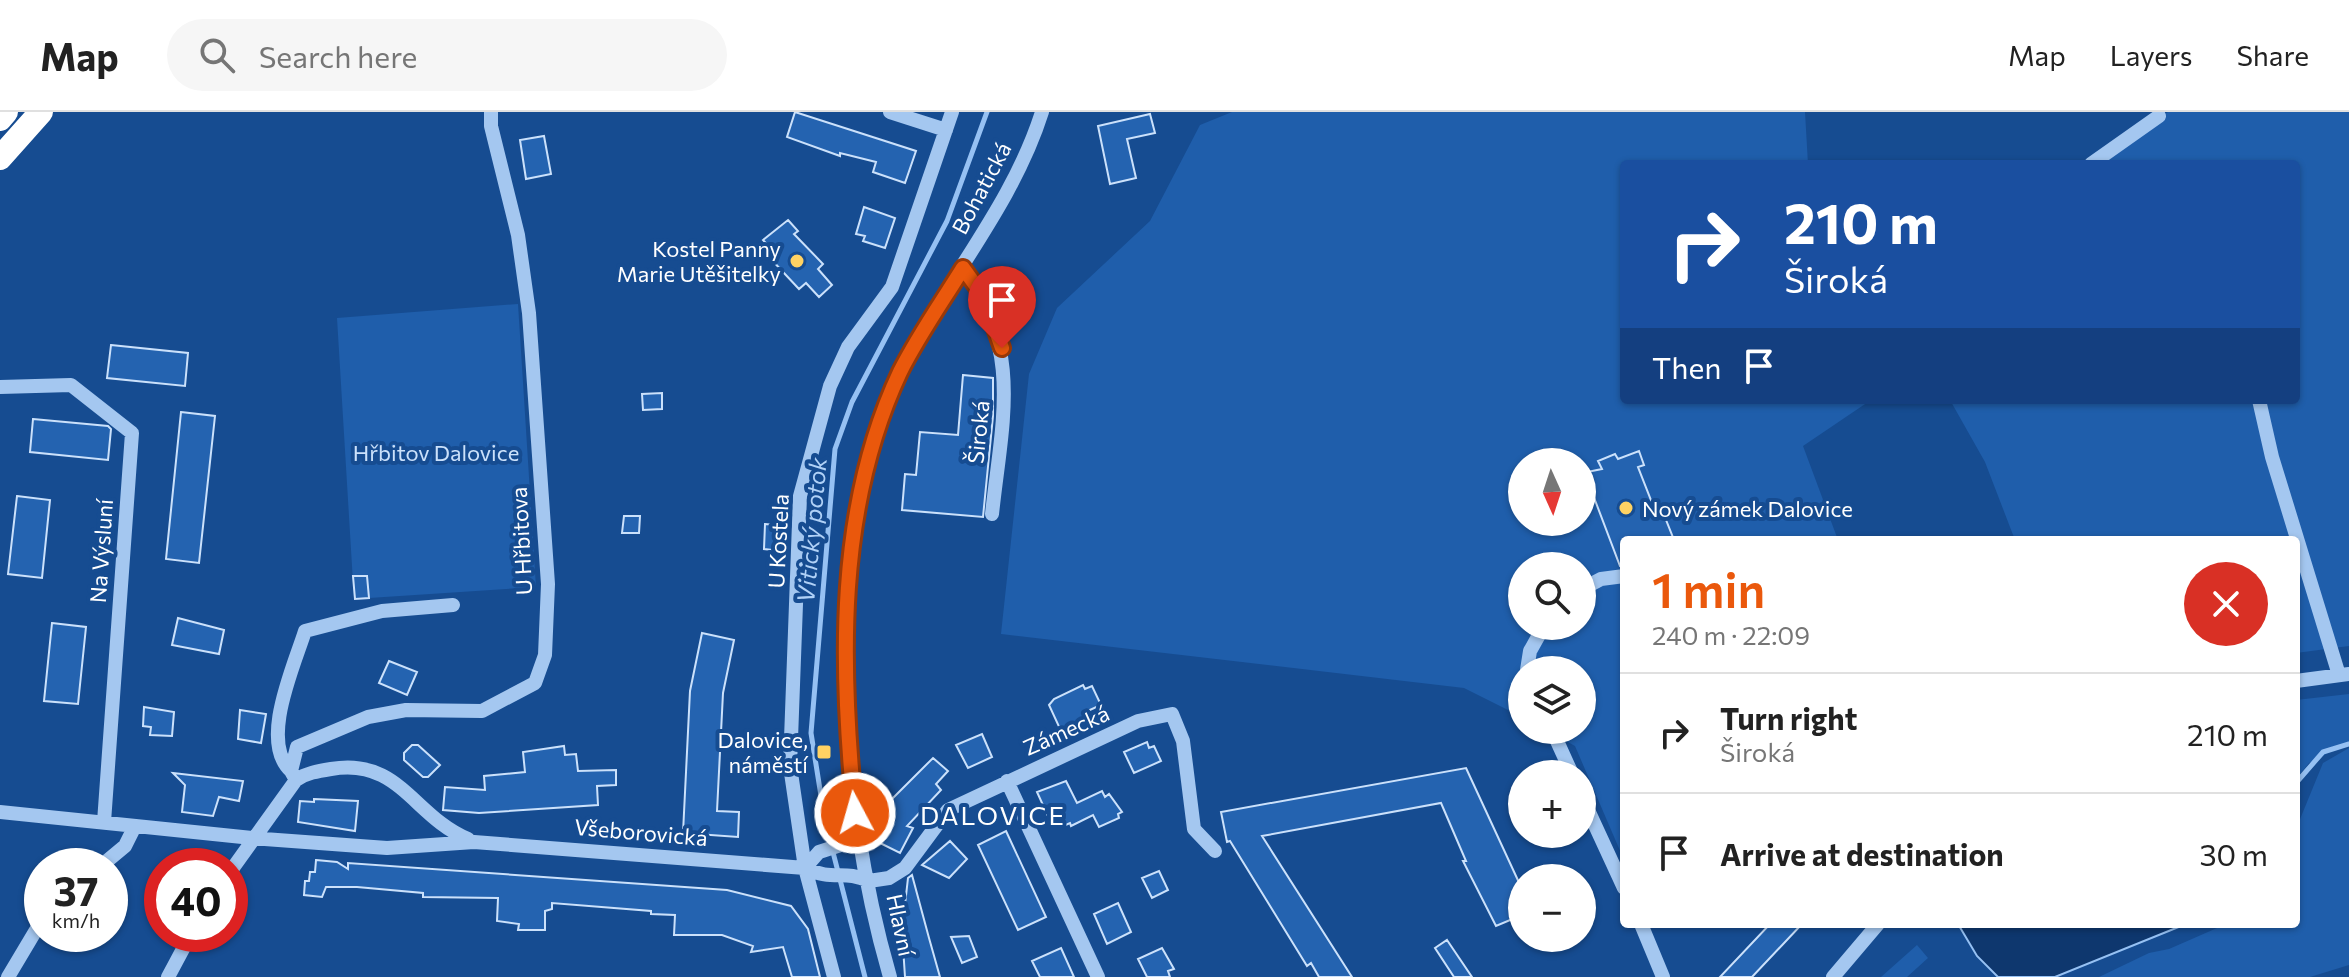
<!DOCTYPE html>
<meta charset="utf-8">
<style>
:root{--surface:#fff;--page:#f6f6f6;--text:#222;--muted:#767676;--line:#e0e0e0;--accent:#ea580c}
body{margin:0;font-family:Commissioner,sans-serif;background:var(--page);color:var(--text);height:100vh;display:flex;flex-direction:column;font-size:30px;white-space:nowrap}
*{box-sizing:border-box;margin:0}
p{font-size:26px;color:var(--muted)}
.icon{flex:none;width:44px;height:44px;fill:none;stroke:currentColor;stroke-width:2;stroke-linecap:round;stroke-linejoin:round}
.map{position:relative;flex:1;overflow:hidden}
.details{position:absolute;left:1620px;top:424px;width:680px;height:392px;display:flex;flex-direction:column;background:var(--surface);border-radius:8px;box-shadow:0 2px 6px #0004}
.details>*{flex:none}
.hud{position:absolute;left:1620px;top:48px;width:680px;height:244px;border-radius:8px;box-shadow:0 2px 6px #0004;background:#1a4fa0;color:#fff;overflow:hidden}
.needle{width:52px;rotate:177deg}
.tools{position:absolute;left:1508px;top:336px;display:grid;gap:16px}
.tools a{display:grid;place-items:center;width:88px;height:88px;border-radius:50%;background:var(--surface);box-shadow:0 2px 6px #0004;font-size:40px}
.speed{position:absolute;left:24px;top:736px;display:flex;gap:16px;font-size:40px;font-weight:700;text-align:center}
.speed>*{display:grid;place-content:center;width:104px;height:104px;border-radius:50%;background:var(--surface);box-shadow:0 2px 6px #0004;line-height:1}
.speed small{font-size:20px;font-weight:400}
.speed .limit{border:12px solid #d22;background:#fff;color:#111}
.pin{position:absolute;display:grid;place-items:center;width:68px;height:68px;color:#fff;margin:-82px -34px;border-radius:50% 50% 50% 0;rotate:-45deg;box-shadow:0 0 8px #0007}
.pin .icon{rotate:45deg}
.me{position:absolute;width:88px;margin:-44px;rotate:354deg;stroke-linejoin:round;filter:drop-shadow(0 0 6px #0008)}
.turn{display:flex;align-items:center;gap:28px;height:168px;padding:0 32px;font-size:36px}
.turn .icon{width:104px;height:104px;stroke-width:2.5}
.turn b{display:block;font-size:56px;line-height:68px}
.then{display:flex;align-items:center;height:76px;padding:0 32px;background:#0003;gap:16px;font-size:30px}
.round{display:grid;place-items:center;flex:none;width:84px;height:84px;border-radius:42px;background:var(--page)}
.headline{display:flex;align-items:center;justify-content:space-between;height:136px;padding:0 32px}
h1{font-size:48px;font-weight:600;line-height:60px;color:var(--accent)}
ul{padding:0;list-style:none}
li{display:flex;align-items:center;gap:24px;height:120px;padding:0 32px;border-top:2px solid var(--line)}
li div{flex:1}
li b{display:block;font-size:30px}
li em{font-style:normal}
header{display:flex;align-items:center;gap:48px;box-sizing:border-box;height:112px;padding:0 40px;background:var(--surface);border-bottom:2px solid var(--line)}
header strong{font-size:38px}
nav{display:flex;gap:44px;margin-inline-start:auto;font-size:28px}
.search{width:560px;height:72px;background:var(--page);display:flex;align-items:center;gap:20px;box-sizing:border-box;padding:0 28px;border-radius:44px;color:var(--muted);font-size:30px}
.map>svg:first-child{display:block}
.green{fill:#1f5eab;fill-rule:evenodd}
.water{fill:#0e376e;stroke:#96c1f3;stroke-width:2}
.lines{fill:none;stroke-linecap:round;stroke-linejoin:round}
.stream{stroke:#96c1f3;stroke-width:5}
.building{fill:#2463b0;stroke:#cbe1fb;stroke-width:2}
.minor{stroke:#a4c7f0;stroke-width:14}
.highway{stroke:#fff;stroke-width:24}
.route-casing{stroke:#983908;stroke-width:20}
.route{stroke:#ea580c;stroke-width:14}
.poi-dot{fill:#ffd263;stroke:#164c91;stroke-width:3}
.labels{text-anchor:middle;dominant-baseline:central;stroke-width:8;stroke-linejoin:round;paint-order:stroke}
.street-label{font-size:22px;fill:#fff;stroke:#164c91}
.poi-label{font-size:22px;fill:#fff;stroke:#164c91;text-anchor:end}
.park-label{font-size:22px;fill:#cbe1fb;stroke:#164c91}
.water-label{font-size:24px;font-style:italic;fill:#b0d1f7;stroke:#164c91}
.quarter-label{font-size:26px;letter-spacing:2px;fill:#fff;stroke:#164c91}
</style>
<header>
<strong>Map</strong>
<div class="search"><svg class="icon" aria-label="search" viewBox="0 0 24 24"><circle cx="10" cy="10" r="6"/><path d="M15 15l6 6"/></svg>Search here</div>
<nav><a>Map</a><a>Layers</a><a>Share</a></nav>
</header>
<div class="map">
<svg width="2349" height="865" viewBox="0 0 2349 865">
<rect width="100%" height="100%" fill="#164c91"/>
<path class="green" d="M 1232,0 L 1805,0 L 1808,52 L 1624,52 L 1624,288 L 1871,288 L 1803,334 L 1838,428 L 1624,428 L 1624,748 L 1575,634 L 1546,618 L 1582,618 L 1582,558 L 1522,558 L 1522,605 L 1464,576 L 1001,522 L 1029,262 L 1057,196 L 1150,109 L 1200,13 ZM 1522,350 L 1582,350 L 1582,410 L 1522,410 ZM 1522,454 L 1582,454 L 1582,514 L 1522,514 Z
M 2168,0 L 2349,0 L 2349,534 L 2296,541 L 2296,428 L 2015,428 L 1985,350 L 1950,288 L 2296,288 L 2296,52 L 2084,52 Z
M 518,192 L 536,475 L 354,487 L 337,206 Z
M 2349,582 L 2349,630 L 2309,651 L 2296,667 L 2296,588 Z
M 2349,636 L 2349,853 L 2310,865 L 2099,865 L 2149,841 L 2169,837 L 2224,813 L 2296,812 L 2296,717 L 2323,651 Z
M 1917,833 L 1928,846 L 1907,865 L 1881,865 Z"/>
<path class="water" d="M 1958,812 L 2186,812 L 2055,865 L 1998,865 L 1977,844 Z"/>
<g class="lines">
<path class="stream" d="M 2296,671 L 2323,640 L 2349,632
M 865,865 L 825,709 L 811,621 L 835,337 L 852,290 L 947,109 L 987,0"/>
</g>
<path class="building" d="M 795,0 L 916,39 L 905,71 L 873,60 L 876,50 L 840,41 L 840,44 L 787,25 Z
M 1150,2 L 1155,21 L 1127,27 L 1136,66 L 1110,72 L 1098,14 Z
M 544,24 L 551,62 L 526,67 L 520,28 Z
M 864,95 L 895,106 L 885,136 L 863,129 L 865,124 L 856,122 Z
M 788,108 L 798,119 L 794,122 L 823,152 L 818,157 L 832,173 L 819,185 L 806,171 L 799,177 L 769,145 L 774,140 L 763,128 Z
M 111,233 L 188,241 L 185,274 L 107,266 Z
M 963,263 L 993,266 L 993,304 L 983,405 L 902,398 L 905,362 L 916,363 L 920,320 L 958,323 Z
M 662,281 L 662,297 L 643,298 L 642,282 Z
M 181,300 L 215,304 L 199,451 L 166,447 Z
M 33,307 L 108,314 L 111,317 L 108,348 L 30,340 Z
M 1639,339 L 1644,353 L 1638,355 L 1656,401 L 1662,398 L 1674,428 L 1624,428 L 1624,454 L 1620,454 L 1590,375 L 1582,376 L 1582,361 L 1602,357 L 1598,349 L 1615,342 L 1618,347 Z
M 17,384 L 50,388 L 42,466 L 8,462 Z
M 624,404 L 640,404 L 639,421 L 622,421 Z
M 765,412 L 784,414 L 781,439 L 764,437 Z
M 353,464 L 367,464 L 369,486 L 355,487 Z
M 178,506 L 224,518 L 219,542 L 172,533 Z
M 52,511 L 86,515 L 78,592 L 44,589 Z
M 702,521 L 734,528 L 723,581 L 717,699 L 739,700 L 738,725 L 683,721 L 690,579 Z
M 389,549 L 417,560 L 407,583 L 379,571 Z
M 1083,573 L 1085,577 L 1092,574 L 1101,593 L 1083,601 L 1086,608 L 1061,619 L 1049,593 L 1054,587 Z
M 144,595 L 174,600 L 172,624 L 150,623 L 151,615 L 143,614 Z
M 240,598 L 266,602 L 261,631 L 238,627 Z
M 982,622 L 992,645 L 968,656 L 956,633 Z
M 1147,630 L 1149,636 L 1154,634 L 1161,649 L 1134,661 L 1124,640 Z
M 412,633 L 418,633 L 440,653 L 428,665 L 423,665 L 404,648 L 404,641 Z
M 564,634 L 565,643 L 576,642 L 578,659 L 616,658 L 616,673 L 597,674 L 598,693 L 479,701 L 443,698 L 445,675 L 485,678 L 484,664 L 525,660 L 523,640 Z
M 933,646 L 948,659 L 936,672 L 941,678 L 907,714 L 913,716 L 900,741 L 874,728 L 891,697 L 886,693 Z
M 1466,656 L 1522,777 L 1522,803 L 1496,814 L 1463,749 L 1466,749 L 1441,691 L 1262,724 L 1352,865 L 1319,865 L 1311,851 L 1307,854 L 1230,729 L 1227,730 L 1221,700 Z
M 173,661 L 243,669 L 239,689 L 219,685 L 213,704 L 182,700 L 185,673 Z
M 1066,669 L 1077,691 L 1102,679 L 1105,685 L 1109,682 L 1122,700 L 1118,702 L 1119,706 L 1099,715 L 1093,703 L 1071,714 L 1070,711 L 1061,715 L 1058,710 L 1052,713 L 1037,680 Z
M 314,687 L 358,689 L 355,719 L 298,710 L 300,689 L 314,690 Z
M 1006,719 L 1046,805 L 1018,818 L 978,733 Z
M 950,729 L 967,747 L 949,766 L 922,753 Z
M 316,748 L 337,750 L 348,757 L 348,751 L 727,778 L 791,794 L 808,817 L 820,865 L 792,865 L 783,835 L 751,840 L 753,834 L 722,823 L 674,823 L 675,803 L 651,802 L 651,799 L 552,791 L 552,797 L 545,799 L 545,818 L 518,818 L 519,812 L 497,809 L 498,786 L 423,785 L 423,781 L 357,775 L 326,775 L 322,785 L 304,783 L 305,769 L 309,769 L 310,760 L 315,760 Z
M 1159,759 L 1168,778 L 1152,786 L 1142,766 Z
M 912,763 L 929,826 L 940,865 L 905,865 L 902,819 L 908,766 Z
M 1118,791 L 1131,820 L 1107,832 L 1094,802 Z
M 1770,812 L 1802,812 L 1752,865 L 1720,865 Z
M 969,824 L 977,845 L 962,851 L 951,825 Z
M 1447,828 L 1472,865 L 1454,865 L 1435,836 Z
M 1061,836 L 1074,865 L 1040,865 L 1032,849 Z
M 1162,836 L 1174,857 L 1168,859 L 1170,865 L 1147,865 L 1138,847 Z"/>
<g class="lines">
<path class="minor" d="M 890,0 L 946,18
M 2091,52 L 2159,4
M 963,156 C 1023,238 1002,309 992,402
M 0,275 L 71,273 L 132,321 L 104,710
M 2259,288 L 2272,345 L 2339,563
M 1582,477 L 1601,467 L 1624,464
M 1527,558 L 1530,539 L 1544,514
M 2296,569 L 2349,562
M 1552,618 L 1572,662
M 291,659 C 259,630 294,554 305,519 L 382,499 L 453,493
M 296,668 L 291,659 L 297,635 L 368,605 L 406,598 L 482,599 L 535,571 L 545,543 L 548,472 L 529,201 L 518,123 L 491,14 L 491,0
M 1007,669 L 1098,865
M 1582,685 L 1624,776
M 0,700 L 252,726 L 387,736 L 474,730 L 805,756 C 834,770 843,757 869,769
M 101,754 L 125,734 L 135,714
M 805,756 L 819,740 L 859,727
M 230,760 L 296,668 C 306,661 318,659 331,657 C 399,645 414,705 468,727
M 869,769 L 889,766 L 905,756 L 948,698 L 1138,609 L 1172,602 L 1183,629 L 1194,717 L 1215,739
M 1641,812 L 1663,865
M 8,865 L 42,808
M 168,865 L 191,822
M 834,865 L 805,756 L 790,654 L 800,384 L 830,274 L 848,235 L 892,175 L 952,0
M 890,865 C 838,685 818,433 900,260 C 943,171 1012,95 1042,0
M 1833,865 L 1878,812"/>
<path class="highway" d="M 0,7 L 6,0
M 0,46 L 41,0"/>
</g>
<g class="lines">
<g class="route-casing">
<path id="route" d="M 855,701 C 840,554 836,396 900,260 C 918,224 942,190 963,156 L 984,185 L 1002,236"/>
</g>
<use href="#route" class="route"/>
</g>
<g class="poi-dot">
<circle cx="797" cy="149" r="8"/>
<circle cx="1626" cy="396" r="8"/>
<rect x="816" y="632" width="16" height="16" rx="4"/>
</g>
<g class="labels">
<g class="street-label">
<text transform="translate(981 76) rotate(-62)">Bohatická</text>
<text transform="translate(978 320) rotate(-84)">Široká</text>
<text transform="translate(521 429) rotate(-93)">U Hřbitova</text>
<text transform="translate(778 429) rotate(-87)">U Kostela</text>
<text transform="translate(101 439) rotate(-86)">Na Výsluní</text>
<text transform="translate(1066 618) rotate(-24)">Zámecká</text>
<text transform="translate(641 720) rotate(5)">Všeborovická</text>
<text transform="translate(901 813) rotate(78)">Hlavní</text>
</g>
<g class="poi-label">
<text x="781" y="136">Kostel Panny<tspan x="781" dy="25">Marie Utěšitelky</tspan></text>
<text x="1642" y="396" text-anchor="start">Nový zámek Dalovice</text>
<text x="808" y="627">Dalovice,<tspan x="808" dy="25">náměstí</tspan></text>
</g>
<g class="park-label">
<text x="436" y="340">Hřbitov Dalovice</text>
</g>
<g class="water-label">
<text transform="translate(811 418) rotate(-85)">Vitický potok</text>
</g>
<g class="quarter-label">
<text x="993" y="702">DALOVICE</text>
</g>
</g>
</svg>
<div class="tools">
<a><svg class="needle" viewBox="-14 -14 28 28"><path d="M0-13l5 13h-10z" fill="#e53935"/><path d="M0 13l5-13h-10z" fill="#767676"/></svg></a>
<a><svg class="icon" aria-label="search" viewBox="0 0 24 24"><circle cx="10" cy="10" r="6"/><path d="M15 15l6 6"/></svg></a>
<a><svg class="icon" aria-label="layers" viewBox="0 0 24 24"><path d="M12 4l9 5-9 5-9-5zM3 14l9 5 9-5"/></svg></a>
<a>+</a>
<a>−</a>
</div>
<div class="speed"><div>37<small>km/h</small></div><div class="limit">40</div></div>
<div class="pin" style="left:1002px;top:236px;background:#d93025"><svg class="icon" aria-label="arrive" viewBox="0 0 24 24"><path d="M6 21V4h12l-3 4 3 4H6"/></svg></div>
<svg class="me" style="left:855px;top:701px" viewBox="-20 -20 40 40"><circle r="17" fill="#ea580c" stroke="#fff" stroke-width="3"/><path d="M0-11L8 9 0 5-8 9z" fill="#fff"/></svg>
<div class="hud">
<div class="turn"><svg class="icon" aria-label="right" viewBox="0 0 24 24"><path d="M7 20v-9h11M14 6l5 5-5 5"/></svg><div><b>210 m</b>Široká</div></div>
<div class="then">Then<svg class="icon" aria-label="arrive" viewBox="0 0 24 24"><path d="M6 21V4h12l-3 4 3 4H6"/></svg></div>
</div>
<section class="details">
<div class="headline"><div><h1>1 min</h1><p>240 m · 22:09</p></div><a class="round" style="background:#d93025;color:#fff"><svg class="icon" aria-label="close" viewBox="0 0 24 24"><path d="M6 6l12 12M18 6L6 18"/></svg></a></div>
<ul>
<li><svg class="icon" aria-label="right" viewBox="0 0 24 24"><path d="M7 20v-9h11M14 6l5 5-5 5"/></svg><div><b>Turn right</b><p>Široká</p></div><em>210 m</em></li>
<li><svg class="icon" aria-label="arrive" viewBox="0 0 24 24"><path d="M6 21V4h12l-3 4 3 4H6"/></svg><div><b>Arrive at destination</b></div><em>30 m</em></li>
</ul>
</section>
</div>
